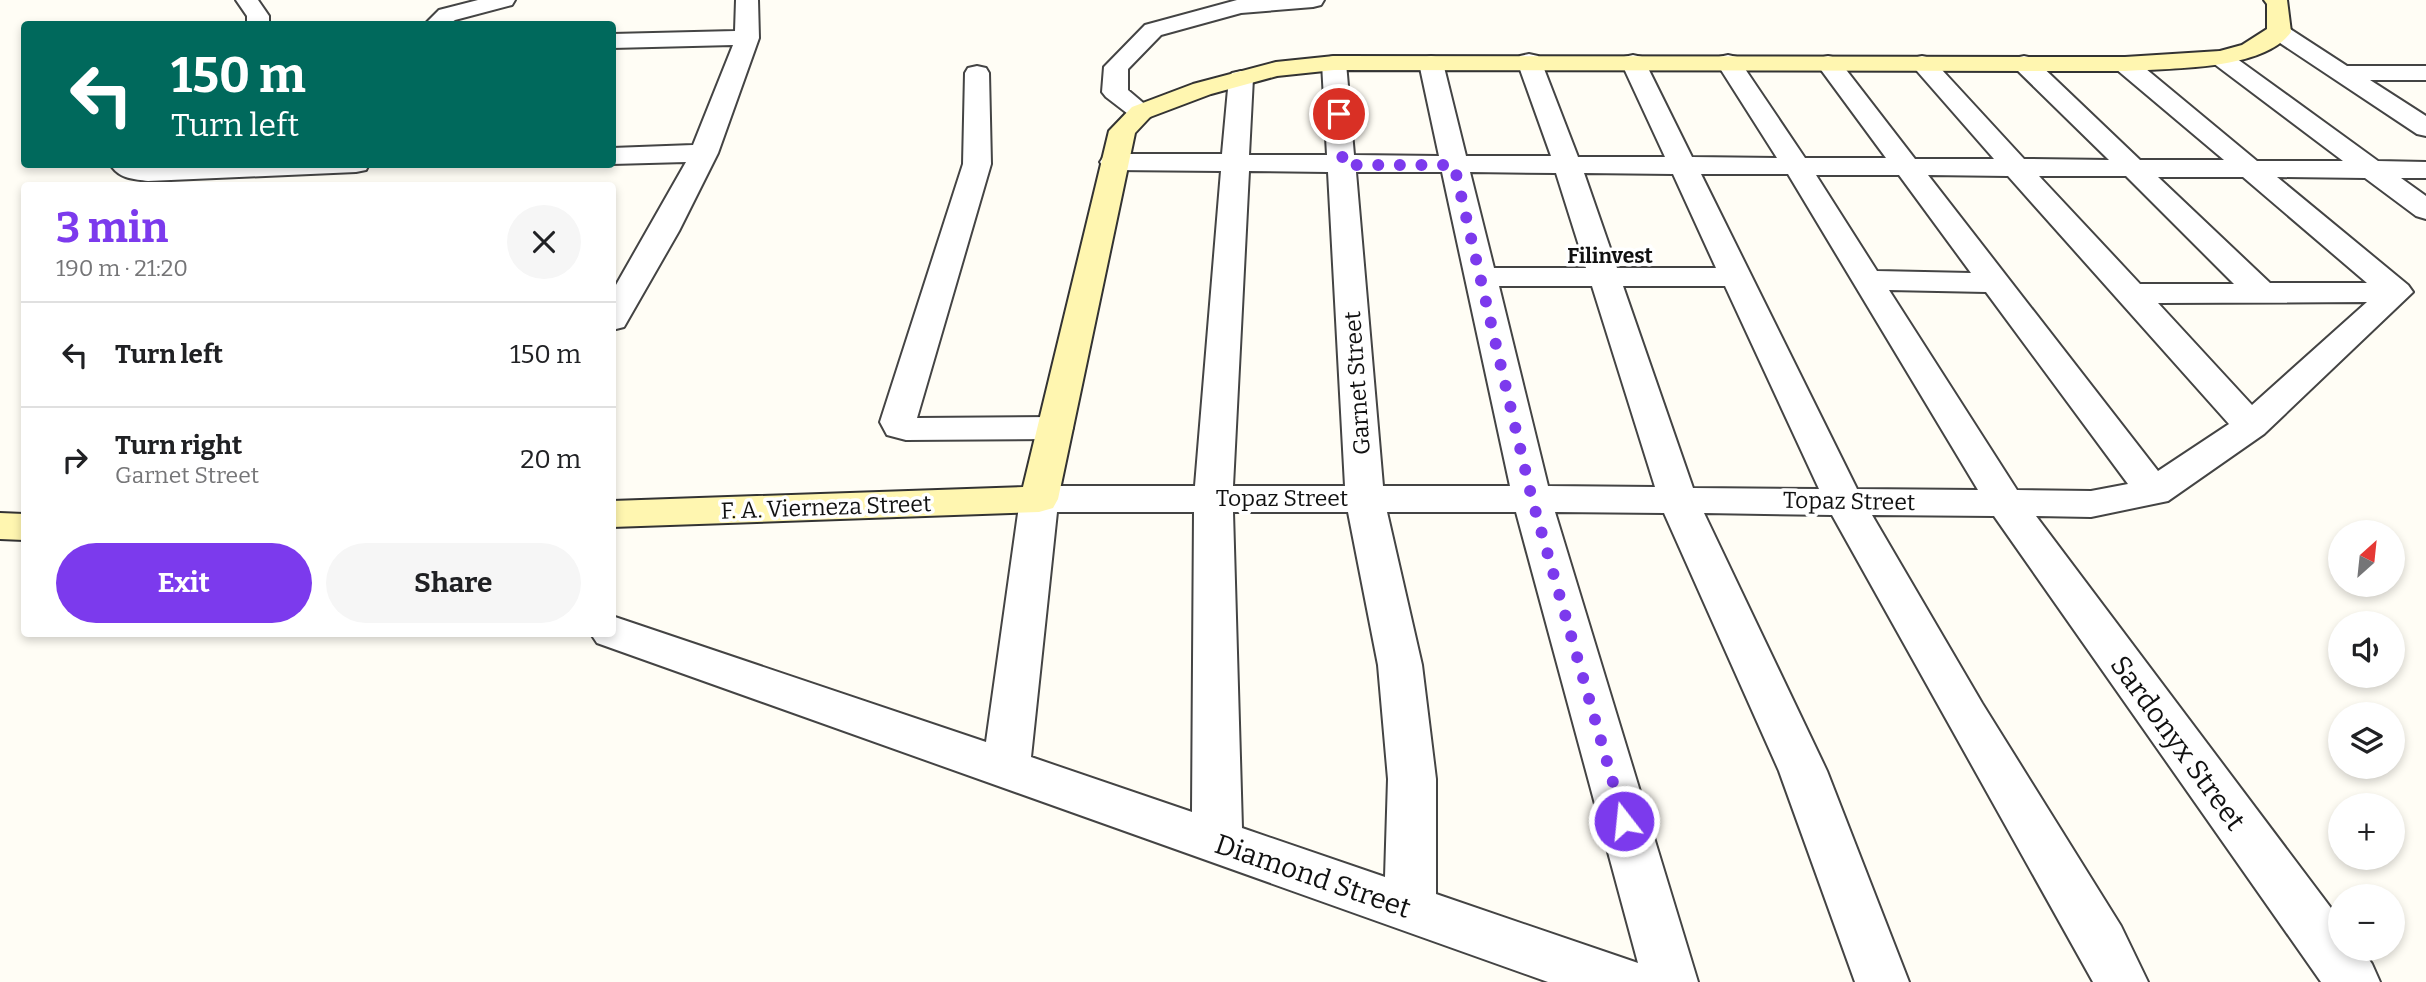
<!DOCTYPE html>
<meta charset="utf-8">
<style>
:root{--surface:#fff;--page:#f6f6f6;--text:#202124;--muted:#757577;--line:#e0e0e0;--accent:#7c3aed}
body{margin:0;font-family:Bitter,serif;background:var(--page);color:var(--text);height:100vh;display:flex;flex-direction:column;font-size:26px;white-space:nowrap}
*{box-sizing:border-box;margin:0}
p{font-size:23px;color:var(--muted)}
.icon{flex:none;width:38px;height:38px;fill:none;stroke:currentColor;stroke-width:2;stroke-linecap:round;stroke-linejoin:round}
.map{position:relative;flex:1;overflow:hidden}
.details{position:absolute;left:21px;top:182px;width:595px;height:455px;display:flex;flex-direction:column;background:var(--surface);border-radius:7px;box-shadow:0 4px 10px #0003}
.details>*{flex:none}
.banner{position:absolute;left:21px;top:21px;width:595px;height:147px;border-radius:7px;box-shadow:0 4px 10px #0003;background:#00695c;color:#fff;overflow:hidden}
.needle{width:46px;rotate:27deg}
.tools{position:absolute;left:2328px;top:520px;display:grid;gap:14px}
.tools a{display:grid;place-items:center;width:77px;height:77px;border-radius:50%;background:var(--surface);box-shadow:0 4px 10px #0003;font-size:35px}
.pin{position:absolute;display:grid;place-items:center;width:60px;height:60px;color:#fff;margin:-30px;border:4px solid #fff;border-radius:50%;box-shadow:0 2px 7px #0007}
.me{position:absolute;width:77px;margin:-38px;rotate:344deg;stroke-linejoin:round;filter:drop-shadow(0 0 5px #0008)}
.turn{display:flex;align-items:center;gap:24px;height:147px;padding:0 35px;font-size:32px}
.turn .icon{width:91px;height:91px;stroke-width:2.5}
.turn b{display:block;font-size:49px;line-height:60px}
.round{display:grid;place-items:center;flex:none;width:74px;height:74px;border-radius:37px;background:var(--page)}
.summary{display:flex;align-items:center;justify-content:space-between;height:119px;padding:0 35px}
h1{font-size:42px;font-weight:700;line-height:52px;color:var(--accent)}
.primary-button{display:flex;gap:14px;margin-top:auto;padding:14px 35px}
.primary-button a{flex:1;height:80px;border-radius:42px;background:var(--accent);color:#fff;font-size:28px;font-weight:700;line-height:80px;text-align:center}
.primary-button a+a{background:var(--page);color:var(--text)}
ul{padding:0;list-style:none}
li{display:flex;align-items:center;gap:21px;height:105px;padding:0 35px;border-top:2px solid var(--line)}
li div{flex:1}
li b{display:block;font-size:26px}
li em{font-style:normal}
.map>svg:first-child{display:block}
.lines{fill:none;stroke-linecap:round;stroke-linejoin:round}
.street-casing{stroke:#444;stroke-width:4}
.secondary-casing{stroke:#333;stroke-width:4}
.street{fill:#fff;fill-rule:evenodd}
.secondary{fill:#fff6b0;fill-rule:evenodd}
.route{stroke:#7c3aed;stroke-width:12;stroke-dasharray:0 21.6}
.labels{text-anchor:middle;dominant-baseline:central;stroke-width:7;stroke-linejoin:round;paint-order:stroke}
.far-neighbourhood-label{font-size:21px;font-weight:bold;fill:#111;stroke:#fff}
.street-label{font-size:23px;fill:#111;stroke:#fff}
.near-street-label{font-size:28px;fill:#111;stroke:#fff}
</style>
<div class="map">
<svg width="2426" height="982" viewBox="0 0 2426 982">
<rect width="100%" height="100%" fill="#fffdf5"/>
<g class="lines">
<g class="street-casing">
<path id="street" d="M 236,0 L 258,0 L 269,16 L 269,24 L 247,24 L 247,16 Z
M 478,0 L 515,0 L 512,5 L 455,20 L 449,24 L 425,24 L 439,10 Z
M 736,0 L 758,0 L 759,38 L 718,153 L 679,231 L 628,320 L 624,327 L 612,330 L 612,292 L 686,162 L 612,164 L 612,148 L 693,145 L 733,45 L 612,48 L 612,34 L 735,31 Z
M 1237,0 L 1324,0 L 1321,5 L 1313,7 L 1241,13 L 1161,35 L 1128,69 L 1128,90 L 1154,112 L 1150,117 L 1141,120 L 1132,117 L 1106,97 L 1102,92 L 1104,67 L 1145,25 Z
M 2279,25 L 2287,27 L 2347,66 L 2426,66 L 2426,80 L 2370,80 L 2426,116 L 2426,136 L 2417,134 L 2271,37 L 2267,32 L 2271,27 Z
M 2221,51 L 2229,53 L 2378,161 L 2426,162 L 2426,178 L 2401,178 L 2426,196 L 2426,219 L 2416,216 L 2365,178 L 2277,177 L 2408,285 L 2413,292 L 2264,434 L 2168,501 L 2091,517 L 2036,516 L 2340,920 L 2340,948 L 2361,948 L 2372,964 L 2380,982 L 2321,982 L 1994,516 L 1872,515 L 1982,703 L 2121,926 L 2148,982 L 2093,982 L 1832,515 L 1704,513 L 1827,771 L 1909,982 L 1855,982 L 1779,771 L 1664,513 L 1555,512 L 1698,982 L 1548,982 L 597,643 L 591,634 L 612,634 L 612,616 L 986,742 L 1020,499 L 1025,490 L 1039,486 L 1195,486 L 1221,171 L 1114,170 L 1104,168 L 1100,162 L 1104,156 L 1114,154 L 1222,154 L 1229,78 L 1232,73 L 1241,71 L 1250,73 L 1253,78 L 1249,155 L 1327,155 L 1322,63 L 1325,58 L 1334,56 L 1343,58 L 1346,63 L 1354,155 L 1439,156 L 1419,63 L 1422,58 L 1431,56 L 1440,58 L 1443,63 L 1466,156 L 1551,156 L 1517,61 L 1520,56 L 1529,54 L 1538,56 L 1541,61 L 1578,157 L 1665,157 L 1621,62 L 1624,57 L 1633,55 L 1642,57 L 1645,62 L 1692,157 L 1777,158 L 1716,62 L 1719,57 L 1728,55 L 1737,57 L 1805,158 L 1886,158 L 1816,63 L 1819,58 L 1828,56 L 1837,58 L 1915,159 L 1994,159 L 1910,63 L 1913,58 L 1922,56 L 1931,58 L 2024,159 L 2109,160 L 2015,68 L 2012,63 L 2015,58 L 2024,56 L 2033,58 L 2140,160 L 2224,160 L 2116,69 L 2113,64 L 2116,59 L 2125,57 L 2134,59 L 2257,161 L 2343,161 L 2213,63 L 2209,58 L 2213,53 ZM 1249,171 L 1328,172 L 1345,486 L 1233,486 ZM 1356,172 L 1442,172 L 1510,486 L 1383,486 ZM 1470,172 L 1556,173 L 1586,268 L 1494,268 ZM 1584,173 L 1673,174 L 1716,268 L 1617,268 ZM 1701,174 L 1788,174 L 1978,490 L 1857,489 ZM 1816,175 L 1899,175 L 1971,273 L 1877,271 ZM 1928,175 L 2008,176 L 2229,424 L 2158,471 ZM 2039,176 L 2126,176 L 2234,284 L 2140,284 ZM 2158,177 L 2243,177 L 2367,283 L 2270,283 ZM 1499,286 L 1592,286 L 1655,487 L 1548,486 ZM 1623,286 L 1725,286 L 1819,489 L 1693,488 ZM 1889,290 L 1986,292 L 2128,484 L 2091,491 L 2017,490 ZM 2367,302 L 2252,405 L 2158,303 ZM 1057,512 L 1194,512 L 1192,812 L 1031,757 ZM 1233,512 L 1348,512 L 1378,665 L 1388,779 L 1385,877 L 1242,828 ZM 1387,512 L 1516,512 L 1638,963 L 1436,894 L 1436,779 L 1422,665 Z
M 977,66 L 986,68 L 989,73 L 991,164 L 917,418 L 1055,417 L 1068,420 L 1073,428 L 1068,436 L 1055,439 L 906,440 L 887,435 L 880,422 L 963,164 L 965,73 L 968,68 Z
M 114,164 L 148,165 L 369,164 L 366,170 L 356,172 L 148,181 C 134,179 121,179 112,167 Z"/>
</g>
<g class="secondary-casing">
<path id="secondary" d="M 2264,0 L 2287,0 L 2291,32 C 2263,71 2169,68 2125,71 L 1334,70 L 1277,76 L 1211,94 L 1150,117 L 1135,133 L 1058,499 L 1053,508 L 1039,512 L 612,527 L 612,501 L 1023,487 L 1109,131 L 1132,107 L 1193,84 L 1276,62 L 1334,56 L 2125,57 L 2220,51 L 2242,45 L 2267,29 L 2267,4 Z
M 0,513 L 24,514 L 24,540 L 0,539 Z"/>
</g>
<use href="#street" class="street"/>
<use href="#secondary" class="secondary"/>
</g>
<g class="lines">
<path class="route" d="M 1339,114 L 1343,165 L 1454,165 L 1532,499 L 1624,821"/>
</g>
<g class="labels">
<g class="far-neighbourhood-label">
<text x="1610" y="256">Filinvest</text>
</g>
<g class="street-label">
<text transform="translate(1357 383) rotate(-94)">Garnet Street</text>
<text x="1282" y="498">Topaz Street</text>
<text transform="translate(1849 501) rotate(1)">Topaz Street</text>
<text transform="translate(826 507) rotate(-2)">F. A. Vierneza Street</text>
</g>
<g class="near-street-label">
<text transform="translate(2178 743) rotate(54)">Sardonyx Street</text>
<text transform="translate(1313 876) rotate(19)">Diamond Street</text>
</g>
</g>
</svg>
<div class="tools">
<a><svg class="needle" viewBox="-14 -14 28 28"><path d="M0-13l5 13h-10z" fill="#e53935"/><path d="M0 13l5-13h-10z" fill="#757577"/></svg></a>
<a><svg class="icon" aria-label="sound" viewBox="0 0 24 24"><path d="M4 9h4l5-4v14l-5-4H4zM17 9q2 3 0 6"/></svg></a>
<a><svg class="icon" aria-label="layers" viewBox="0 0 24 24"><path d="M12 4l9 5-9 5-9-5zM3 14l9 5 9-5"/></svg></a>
<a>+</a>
<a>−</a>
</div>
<div class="pin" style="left:1339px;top:114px;background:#d93025"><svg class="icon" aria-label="arrive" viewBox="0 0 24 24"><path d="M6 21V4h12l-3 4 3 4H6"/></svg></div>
<svg class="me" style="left:1624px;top:821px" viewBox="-20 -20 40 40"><circle r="17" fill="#7c3aed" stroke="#fff" stroke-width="3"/><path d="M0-11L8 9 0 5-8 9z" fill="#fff"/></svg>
<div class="banner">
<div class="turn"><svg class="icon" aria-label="left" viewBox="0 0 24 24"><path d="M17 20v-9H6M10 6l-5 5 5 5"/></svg><div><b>150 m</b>Turn left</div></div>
</div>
<section class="details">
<div class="summary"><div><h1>3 min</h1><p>190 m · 21:20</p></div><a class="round"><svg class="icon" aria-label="close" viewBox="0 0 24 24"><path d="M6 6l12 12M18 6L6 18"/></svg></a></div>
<ul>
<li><svg class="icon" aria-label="left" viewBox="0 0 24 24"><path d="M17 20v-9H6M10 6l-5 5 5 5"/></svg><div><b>Turn left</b></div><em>150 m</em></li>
<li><svg class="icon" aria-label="right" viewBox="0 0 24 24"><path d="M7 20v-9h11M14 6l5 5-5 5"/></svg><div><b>Turn right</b><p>Garnet Street</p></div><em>20 m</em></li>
</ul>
<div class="primary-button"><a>Exit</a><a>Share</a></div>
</section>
</div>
